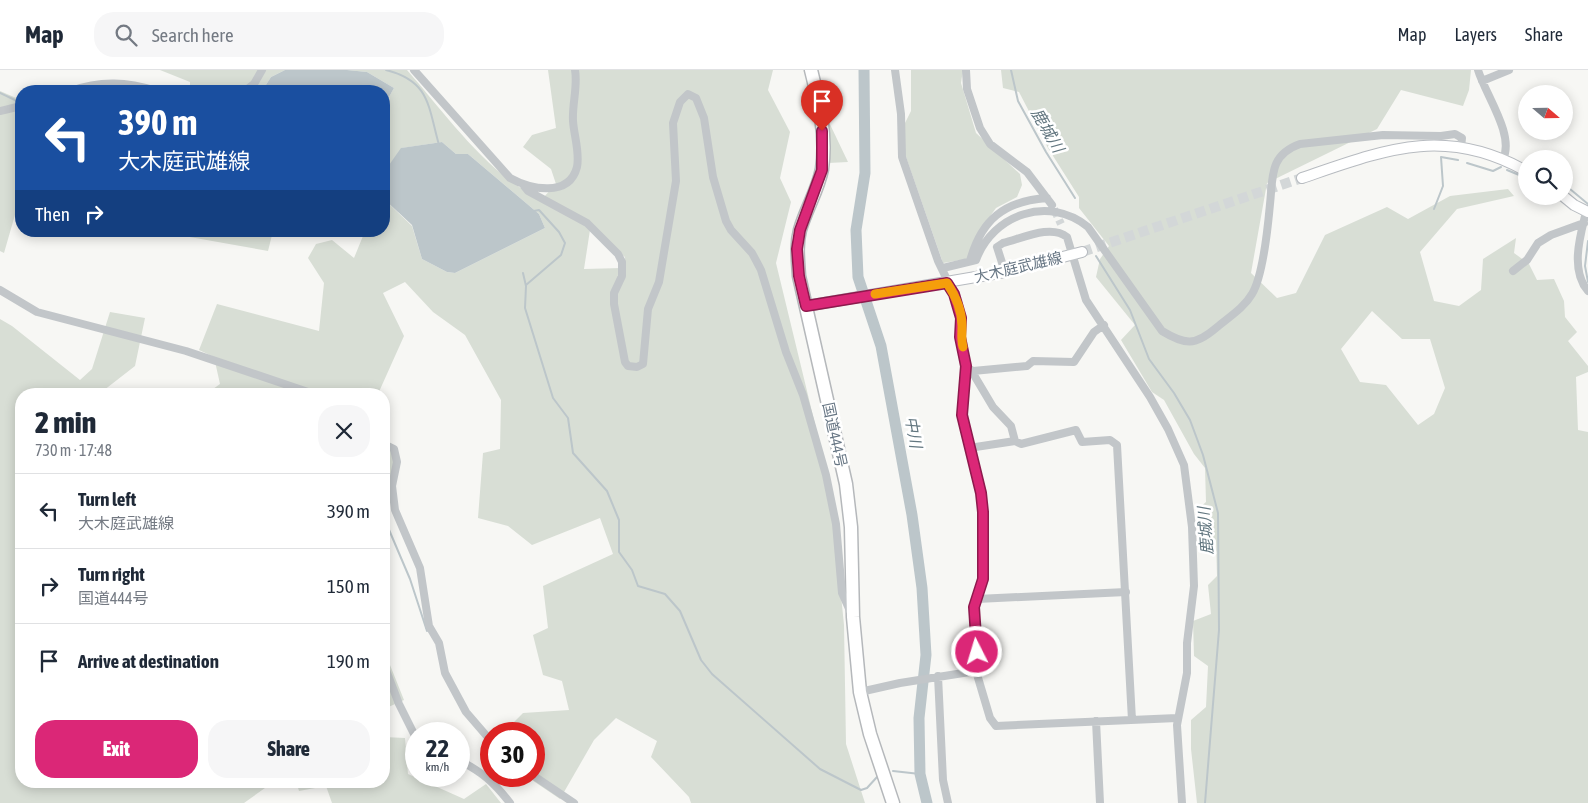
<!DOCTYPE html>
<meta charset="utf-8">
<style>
:root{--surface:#fff;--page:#f6f6f7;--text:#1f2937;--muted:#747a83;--line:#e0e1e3;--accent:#db2777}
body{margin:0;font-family:"Asap Condensed","Noto Sans JP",sans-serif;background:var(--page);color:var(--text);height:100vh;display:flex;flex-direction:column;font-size:19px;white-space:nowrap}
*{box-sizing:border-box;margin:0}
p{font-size:16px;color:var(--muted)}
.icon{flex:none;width:28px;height:28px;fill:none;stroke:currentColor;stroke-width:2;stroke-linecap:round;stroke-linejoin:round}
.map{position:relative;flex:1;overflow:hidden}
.panel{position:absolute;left:15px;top:318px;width:375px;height:400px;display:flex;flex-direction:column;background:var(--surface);border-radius:20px;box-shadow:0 2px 12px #0003}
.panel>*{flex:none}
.guide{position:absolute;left:15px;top:15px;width:375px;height:152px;border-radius:20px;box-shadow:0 2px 12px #0003;background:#1a4fa0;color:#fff;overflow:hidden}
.needle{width:32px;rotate:110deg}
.tools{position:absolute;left:1518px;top:15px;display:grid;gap:10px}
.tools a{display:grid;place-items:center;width:55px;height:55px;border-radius:50%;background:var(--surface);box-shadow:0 2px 12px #0003;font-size:25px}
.speed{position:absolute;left:405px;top:652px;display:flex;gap:10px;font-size:25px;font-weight:700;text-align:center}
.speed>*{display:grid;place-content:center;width:65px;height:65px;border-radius:50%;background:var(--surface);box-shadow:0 2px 12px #0003;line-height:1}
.speed small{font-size:12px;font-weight:400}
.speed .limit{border:8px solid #d22;background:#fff;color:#111}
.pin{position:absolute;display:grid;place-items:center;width:42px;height:42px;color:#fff;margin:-51px -21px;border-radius:50% 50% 50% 0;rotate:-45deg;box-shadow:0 0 5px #0007}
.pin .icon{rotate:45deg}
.me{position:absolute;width:55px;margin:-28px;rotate:355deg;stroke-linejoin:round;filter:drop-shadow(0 0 4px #0008)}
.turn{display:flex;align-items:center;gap:18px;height:105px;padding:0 20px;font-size:22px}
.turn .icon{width:65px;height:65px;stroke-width:2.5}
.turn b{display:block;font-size:35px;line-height:42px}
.then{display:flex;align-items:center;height:48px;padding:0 20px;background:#0003;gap:10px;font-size:19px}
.round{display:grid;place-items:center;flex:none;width:52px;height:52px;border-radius:20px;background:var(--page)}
.headline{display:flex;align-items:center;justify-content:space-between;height:85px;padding:0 20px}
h1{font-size:30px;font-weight:800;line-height:38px}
.cta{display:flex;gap:10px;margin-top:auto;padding:10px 20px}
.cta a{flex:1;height:58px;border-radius:20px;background:var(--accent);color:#fff;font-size:20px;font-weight:800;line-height:58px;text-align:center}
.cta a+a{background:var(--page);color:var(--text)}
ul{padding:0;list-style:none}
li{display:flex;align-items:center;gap:15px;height:75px;padding:0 20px;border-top:1px solid var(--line)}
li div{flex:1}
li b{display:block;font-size:19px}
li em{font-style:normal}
header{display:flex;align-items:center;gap:30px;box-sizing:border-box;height:70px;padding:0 25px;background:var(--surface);border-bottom:1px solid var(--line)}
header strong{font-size:24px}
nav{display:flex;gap:28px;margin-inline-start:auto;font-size:18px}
.search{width:350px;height:45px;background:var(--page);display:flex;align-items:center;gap:12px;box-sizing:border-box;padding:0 18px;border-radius:20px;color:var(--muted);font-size:19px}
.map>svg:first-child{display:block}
.green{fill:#d8ded5;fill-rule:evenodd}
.water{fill:#bcc6ca}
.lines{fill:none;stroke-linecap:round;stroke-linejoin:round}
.stream{stroke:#bcc6ca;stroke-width:2}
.river{stroke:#bcc6ca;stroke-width:11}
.minor-tunnel{stroke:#d3d7d8;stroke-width:8;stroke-dasharray:8 4;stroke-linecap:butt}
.secondary-tunnel{stroke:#d3d7d8;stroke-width:10;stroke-dasharray:10 5;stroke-linecap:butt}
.secondary-casing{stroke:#b7bbc0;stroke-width:12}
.trunk-casing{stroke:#b5b8bb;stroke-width:15}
.minor{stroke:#c2c6c9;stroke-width:8}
.secondary{stroke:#fff;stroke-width:10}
.trunk{stroke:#fff;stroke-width:12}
.route-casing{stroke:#8e194d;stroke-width:12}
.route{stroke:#db2777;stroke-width:9}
.slow{stroke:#f59e0b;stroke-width:9}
.labels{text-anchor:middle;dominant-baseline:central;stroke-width:5;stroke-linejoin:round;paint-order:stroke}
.street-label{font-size:15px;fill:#677684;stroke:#fff}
.water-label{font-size:16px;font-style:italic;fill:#637780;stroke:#fff}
</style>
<header>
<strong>Map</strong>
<div class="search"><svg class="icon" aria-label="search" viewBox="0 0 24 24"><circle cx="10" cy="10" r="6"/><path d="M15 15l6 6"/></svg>Search here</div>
<nav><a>Map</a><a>Layers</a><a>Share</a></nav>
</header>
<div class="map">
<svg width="1588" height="733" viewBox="0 0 1588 733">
<rect width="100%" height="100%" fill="#f7f7f4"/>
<path class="green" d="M 160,0 L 285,0 L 271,7 L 262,21 L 190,21 L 190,12 Z
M 347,0 L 407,0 C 444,42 490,108 542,129 L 556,114 L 551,99 L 523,77 L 532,65 L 556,58 L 548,0 L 773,0 L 768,20 L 790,62 L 780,108 L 791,132 L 776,193 L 830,416 L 844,555 L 846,674 L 865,733 L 691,733 L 689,727 L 651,687 L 657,671 L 616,648 L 594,670 L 560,729 L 526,706 L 534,706 L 534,664 L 502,664 L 523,643 L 569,640 L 562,611 L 543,605 L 533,565 L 548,558 L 543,516 L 613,484 L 600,448 L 532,475 L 508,456 L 478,448 L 483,383 L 500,379 L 501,330 L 465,265 L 433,242 L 405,212 L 383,223 L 404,266 L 378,324 L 206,324 L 220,314 L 214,287 L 199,280 L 217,234 L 319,261 L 324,213 L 308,188 L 316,174 L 332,170 L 354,188 L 363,166 L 359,161 L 384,161 L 384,129 L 412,156 L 422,189 L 447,202 L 455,203 L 545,158 L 539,144 L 468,84 L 456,84 L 442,72 L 402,78 L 384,102 L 384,36 L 394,18 L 367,2 ZM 590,160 L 625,187 L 622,198 L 584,199 Z
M 911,0 L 963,0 L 961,13 L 976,63 L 1020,104 L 1022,115 L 1017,127 L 996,138 L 978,163 L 967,189 L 943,193 L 905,84 L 905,53 L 911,41 Z
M 1001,0 L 1471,0 L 1469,20 L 1463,36 L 1401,20 L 1377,59 L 1267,113 L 1251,203 L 1277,228 L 1296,223 L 1325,165 L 1387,137 L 1408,149 L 1450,126 L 1508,119 L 1514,126 L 1457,139 L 1420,182 L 1434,231 L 1459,236 L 1481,220 L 1483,189 L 1516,168 L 1514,183 L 1529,194 L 1537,210 L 1554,209 L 1564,231 L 1565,247 L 1577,262 L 1568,271 L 1588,296 L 1588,302 L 1576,307 L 1578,360 L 1588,362 L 1588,733 L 1197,733 L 1191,679 L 1191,650 L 1206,637 L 1208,596 L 1194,586 L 1193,551 L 1211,544 L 1208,515 L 1217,506 L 1216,470 L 1198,458 L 1197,440 L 1206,432 L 1205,398 L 1194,384 L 1164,330 L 1152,322 L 1121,270 L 1135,255 L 1096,207 L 1100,189 L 1109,176 L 1079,138 L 1079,127 L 1048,78 L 1019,22 L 1003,18 ZM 1372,241 L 1402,269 L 1430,269 L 1445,318 L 1434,344 L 1418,355 L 1386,315 L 1360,312 L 1341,279 Z
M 0,21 L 21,30 L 21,124 L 4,183 L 0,181 Z
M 826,46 L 848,92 L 828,93 Z
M 168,161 L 273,161 L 268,181 L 167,163 Z
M 110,242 L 145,248 L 135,296 L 99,324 L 21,324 L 21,711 L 265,711 L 265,718 L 244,733 L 0,733 L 0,249 L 12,256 L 80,310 L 92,299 Z
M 384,367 C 404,384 400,416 384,435 Z
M 384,580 L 404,630 L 384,639 Z
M 384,667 L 405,668 L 408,704 L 464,729 L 486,714 L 501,733 L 332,733 L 326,716 L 299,721 L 296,711 L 384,711 Z"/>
<path class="water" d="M 285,0 L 347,0 L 367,2 L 394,18 L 384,36 L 384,21 L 262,21 L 271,7 Z
M 442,72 L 456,84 L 468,84 L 539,144 L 545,158 L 455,203 L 447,202 L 422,189 L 412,155 L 384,129 L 384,102 L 401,78 Z"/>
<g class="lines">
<path class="stream" d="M 386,0 C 430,11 428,36 439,75
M 1011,0 L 1018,31 L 1046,82 L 1075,128
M 0,23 L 17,31
M 1467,93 L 1493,101 L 1501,97
M 1507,100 L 1524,107
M 1564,114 L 1588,134
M 1434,139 L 1443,116 L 1441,87 L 1458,90
M 1588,171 L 1585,196 L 1588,212
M 1096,186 L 1130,240 L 1149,289 L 1174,323 L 1190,350 L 1203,385 L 1218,443 L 1219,560 L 1205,733
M 523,203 L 526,216 L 525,238 L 553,328 L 568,348 L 573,383 L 607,421 L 619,450 L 619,482 L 632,500 L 638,516 L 665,524 L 680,541 L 701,590 L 712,604 L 820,699 L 861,720 L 867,718 L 877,707
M 526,215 L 561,185 L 565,173 L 559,162 L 539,140 L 534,141
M 384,379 L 384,385
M 384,448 L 410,509 L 427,561
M 893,701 L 920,704"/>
<path class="river" d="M 864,0 L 865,103 L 856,160 L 858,207 L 881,276 L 912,445 L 922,518 L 926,585 L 919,648 L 920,704 L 927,733"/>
<path class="minor-tunnel" d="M 1054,139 L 1061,154"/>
<path class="secondary-tunnel" d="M 1082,182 L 1302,108"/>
<g class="secondary-casing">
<path id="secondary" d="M 1302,108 C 1384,80 1444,55 1526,101
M 1563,126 L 1574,135 L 1588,142
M 806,236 L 1005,202 L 1082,182"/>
</g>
<g class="trunk-casing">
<path id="trunk" d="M 811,0 C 819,32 827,66 822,99 C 818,120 806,139 800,160 C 796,175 798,190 799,206 L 846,414 L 851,457 L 853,547 L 860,622 L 870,664 L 893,733"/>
</g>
<path class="minor" d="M 414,0 L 510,108 C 530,119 569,128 577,97 C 580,82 574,66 573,51 C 572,34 578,16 575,0
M 895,0 L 901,44 L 902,87 L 938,191 L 954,224 L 961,249 L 960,267 L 965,296 L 962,345 L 981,423 L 983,442 L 983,509 L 974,537 L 978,596 L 976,601 L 990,648 L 996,656 L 1177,648
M 966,0 L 967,19 L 980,58 L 990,74 L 1027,102 L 1052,135
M 1478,0 C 1485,24 1515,65 1503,89
M 1482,11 L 1509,0
M 71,21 C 101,10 127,12 157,21
M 245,21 L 254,14 L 262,0
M 0,41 L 21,36
M 524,116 L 528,121 L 587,153 L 618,184 L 622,192 L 622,206 L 614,223 L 614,234 L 625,292 L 628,296 L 637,297 L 643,294 L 648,239 L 659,212 L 676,111 L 673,53 L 680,32 L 688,24 L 696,28 L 704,48 L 713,107 L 726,151 L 731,160 L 752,183 L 761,200 L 786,282 L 803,325 L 826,405 L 836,454 L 842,523 L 850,541
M 1586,142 C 1580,166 1570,200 1588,221
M 997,177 L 1003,173 C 1023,168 1051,154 1067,167 L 1086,230 L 1150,327 L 1168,359 L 1184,395 L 1192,457 L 1194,516 L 1187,573 L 1187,603 L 1177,655 L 1182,733
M 997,177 L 1005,202
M 970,191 C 981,150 1004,131 1047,128
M 943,198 L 976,190 C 993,144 1049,125 1088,157 L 1162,261 C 1185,275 1195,276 1216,258 C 1229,247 1244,238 1252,224 C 1263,206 1268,156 1270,134 C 1273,107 1269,85 1300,74 L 1383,65 L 1441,66 L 1455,64 L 1462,68 L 1461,77
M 1513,201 L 1527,190 L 1538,173 L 1551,165 L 1584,153
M 0,220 L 37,242 L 186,281 L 314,324
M 973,301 L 1027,296 L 1033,291 L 1074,292 L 1094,262 L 1104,255
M 1015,371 L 1021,374 L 1076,360 L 1082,372 L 1110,370 L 1117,375 L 1132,650
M 384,374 L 394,379 L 397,392 L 392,416 L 395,440 L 420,498 L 429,556 L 439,573 L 445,603 L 466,642 L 491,671
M 969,378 L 1015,371 L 1011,356 L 993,337 L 971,300
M 977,529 L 1126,522
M 384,595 L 399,634 L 416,668
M 938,606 L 943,710 L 948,733
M 860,622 L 900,613 L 976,601
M 1096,651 L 1100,733
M 459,690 C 483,703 493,711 510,733
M 534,706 L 574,733"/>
<use href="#secondary" class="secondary"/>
<use href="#trunk" class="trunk"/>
</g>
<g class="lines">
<g class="route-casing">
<path id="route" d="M 822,61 L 822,100 L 800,160 L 797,179 L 799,206 L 806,236 L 947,213 L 954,224 L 961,248 L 960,267 L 966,296 L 962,345 L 981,423 L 983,442 L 983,509 L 974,537 L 977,582"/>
</g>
<use href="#route" class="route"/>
<path class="slow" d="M 875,224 L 947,213 C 955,225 962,241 962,256 C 962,264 961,269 963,277"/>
</g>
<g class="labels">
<g class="street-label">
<text transform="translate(1018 197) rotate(-13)">大木庭武雄線</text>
<text transform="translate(835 365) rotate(78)">国道444号</text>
</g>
<g class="water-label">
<text transform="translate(1048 60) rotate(60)">鹿城川</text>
<text transform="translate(914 362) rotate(80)">中川</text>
<text transform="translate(1205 461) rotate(-94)">鹿城川</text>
</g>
</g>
</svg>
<div class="tools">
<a><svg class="needle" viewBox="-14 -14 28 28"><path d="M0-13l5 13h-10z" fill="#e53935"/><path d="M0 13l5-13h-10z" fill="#747a83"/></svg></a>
<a><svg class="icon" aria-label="search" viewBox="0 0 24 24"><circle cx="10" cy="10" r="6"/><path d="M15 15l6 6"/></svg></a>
</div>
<div class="speed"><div>22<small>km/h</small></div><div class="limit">30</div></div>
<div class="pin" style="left:822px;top:61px;background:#d93025"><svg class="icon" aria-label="arrive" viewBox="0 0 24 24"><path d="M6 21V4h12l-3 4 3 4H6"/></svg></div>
<svg class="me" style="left:977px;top:582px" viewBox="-20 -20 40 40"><circle r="17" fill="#db2777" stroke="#fff" stroke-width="3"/><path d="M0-11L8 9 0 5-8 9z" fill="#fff"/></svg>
<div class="guide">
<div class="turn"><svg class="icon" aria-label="left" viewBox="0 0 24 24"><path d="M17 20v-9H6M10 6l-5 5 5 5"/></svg><div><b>390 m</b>大木庭武雄線</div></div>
<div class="then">Then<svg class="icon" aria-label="right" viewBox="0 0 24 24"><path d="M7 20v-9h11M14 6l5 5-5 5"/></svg></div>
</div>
<section class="panel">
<div class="headline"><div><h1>2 min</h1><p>730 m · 17:48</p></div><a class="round"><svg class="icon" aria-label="close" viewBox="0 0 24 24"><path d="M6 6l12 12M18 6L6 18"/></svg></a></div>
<ul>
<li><svg class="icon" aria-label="left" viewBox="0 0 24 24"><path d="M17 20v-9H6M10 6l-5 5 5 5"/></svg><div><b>Turn left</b><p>大木庭武雄線</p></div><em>390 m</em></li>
<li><svg class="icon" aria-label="right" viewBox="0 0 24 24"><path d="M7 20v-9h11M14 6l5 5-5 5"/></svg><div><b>Turn right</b><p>国道444号</p></div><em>150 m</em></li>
<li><svg class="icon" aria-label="arrive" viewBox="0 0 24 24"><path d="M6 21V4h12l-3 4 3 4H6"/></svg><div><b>Arrive at destination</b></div><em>190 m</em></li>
</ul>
<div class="cta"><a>Exit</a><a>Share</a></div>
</section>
</div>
